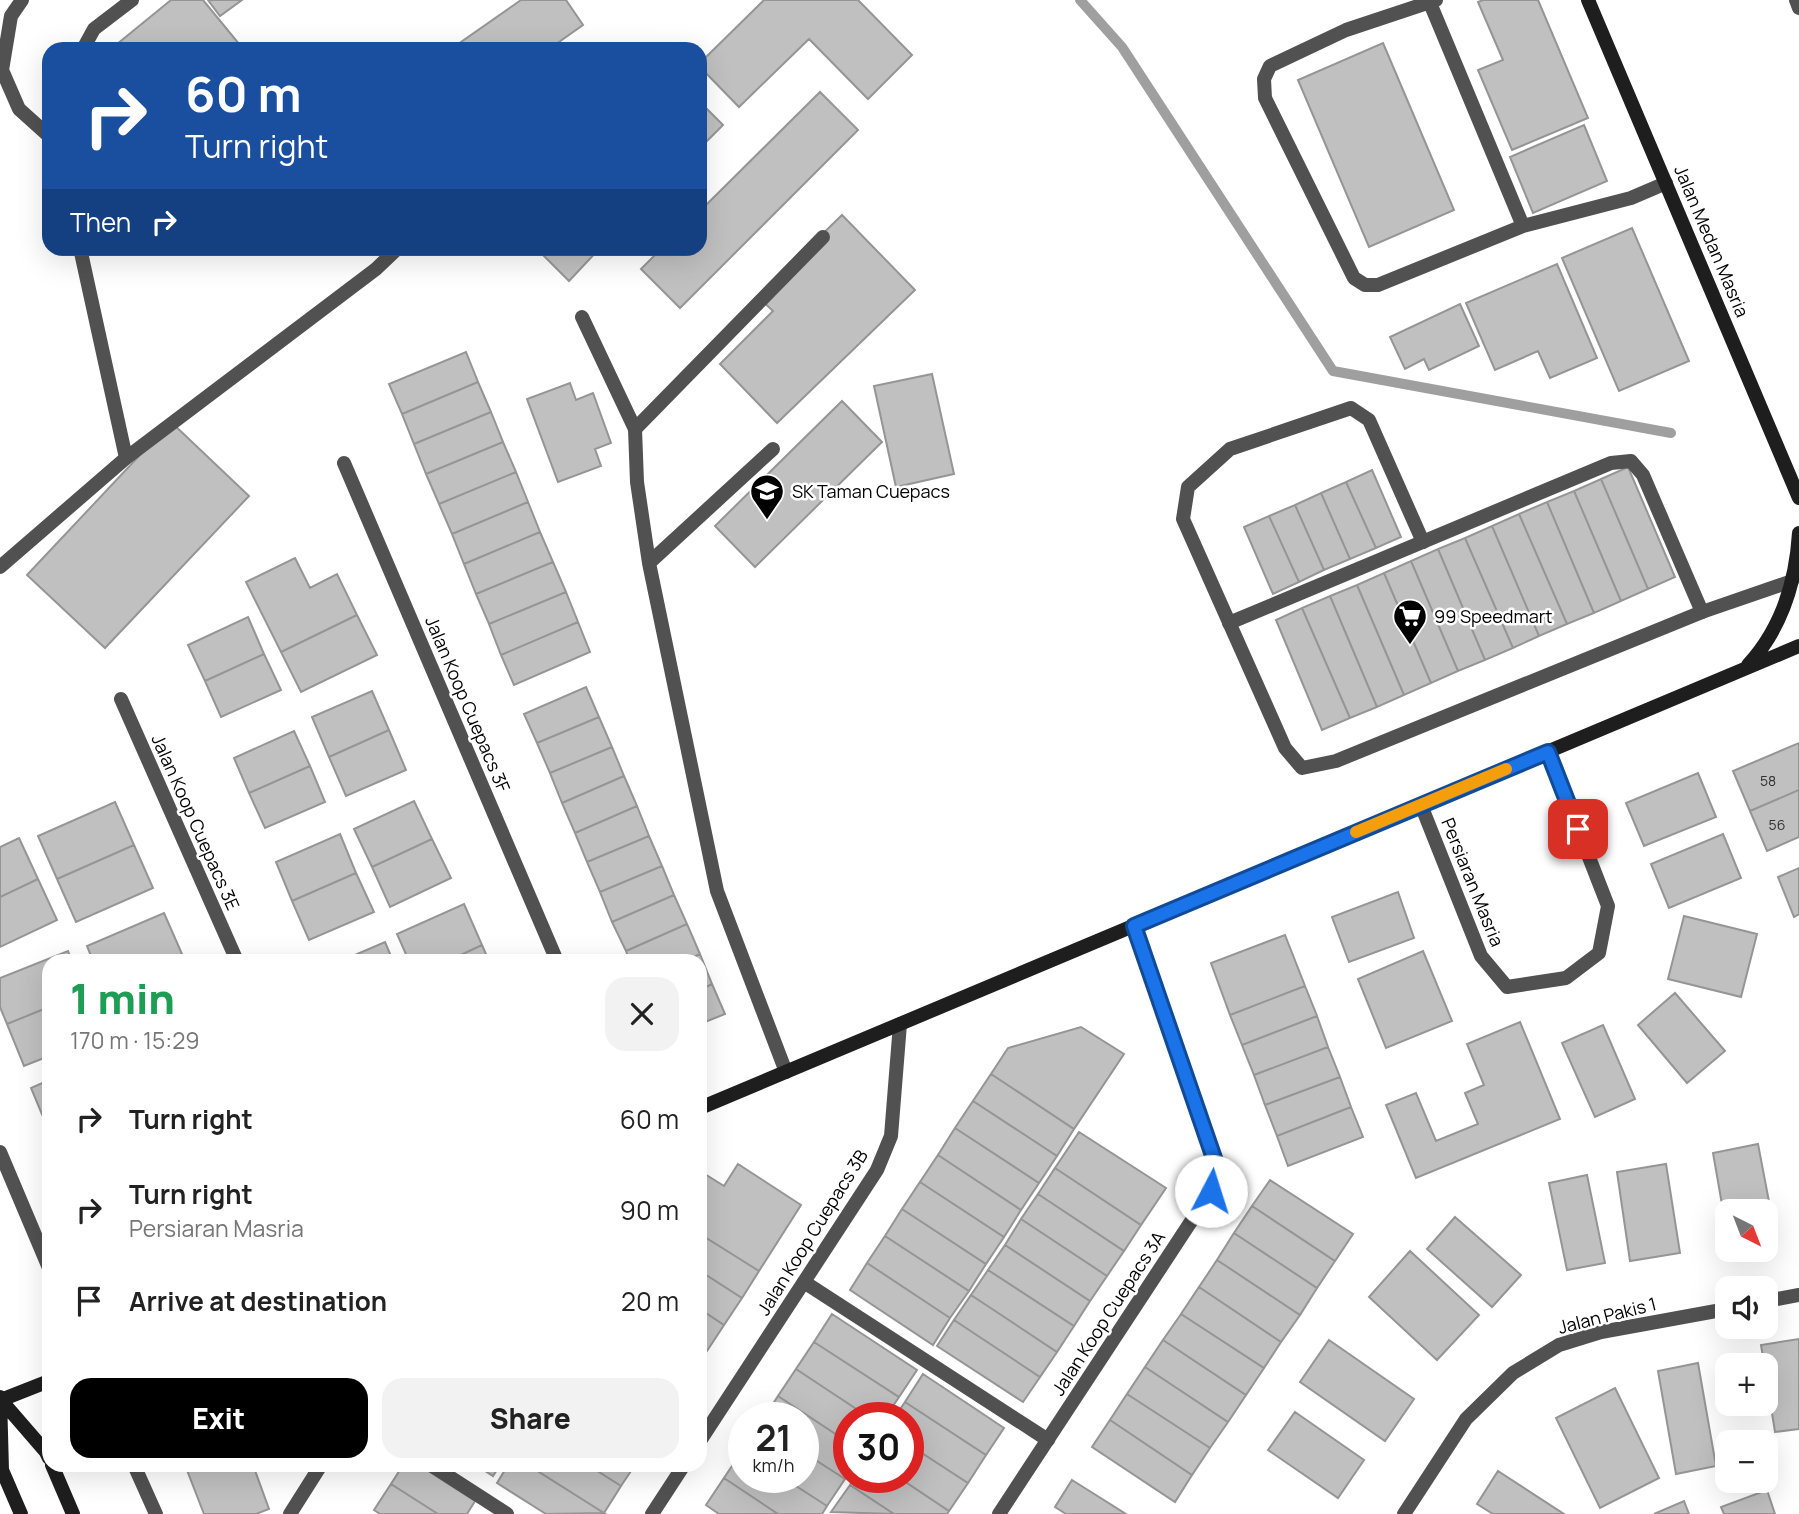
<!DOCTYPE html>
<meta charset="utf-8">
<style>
:root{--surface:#fff;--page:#f2f2f2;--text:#222;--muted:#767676;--accent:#000}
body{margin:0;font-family:Manrope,sans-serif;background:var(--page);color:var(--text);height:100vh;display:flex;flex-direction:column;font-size:26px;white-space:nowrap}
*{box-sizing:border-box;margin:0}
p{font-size:23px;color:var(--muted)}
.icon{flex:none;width:38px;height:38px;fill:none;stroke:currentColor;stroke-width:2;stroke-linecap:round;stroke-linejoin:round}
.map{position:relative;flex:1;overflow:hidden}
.panel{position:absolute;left:42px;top:954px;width:665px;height:518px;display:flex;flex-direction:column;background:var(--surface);border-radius:21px;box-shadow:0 7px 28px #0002}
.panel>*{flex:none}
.hud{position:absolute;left:42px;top:42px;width:665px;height:214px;border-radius:21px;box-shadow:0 7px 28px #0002;background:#1a4fa0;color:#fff;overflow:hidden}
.needle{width:46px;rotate:138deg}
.fabs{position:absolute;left:1715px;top:1199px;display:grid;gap:14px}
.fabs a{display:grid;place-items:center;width:63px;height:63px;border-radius:14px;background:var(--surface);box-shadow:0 7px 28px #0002;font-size:35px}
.speed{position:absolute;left:728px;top:1402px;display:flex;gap:14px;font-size:35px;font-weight:700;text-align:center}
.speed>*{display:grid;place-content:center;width:91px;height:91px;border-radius:50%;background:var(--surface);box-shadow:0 7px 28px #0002;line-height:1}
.speed small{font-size:18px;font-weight:400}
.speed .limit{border:10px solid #d22;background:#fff;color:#111}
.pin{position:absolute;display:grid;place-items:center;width:60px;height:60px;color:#fff;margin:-30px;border-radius:14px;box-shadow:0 4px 10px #0006}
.me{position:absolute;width:77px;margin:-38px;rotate:5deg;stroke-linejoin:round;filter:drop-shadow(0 0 5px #0008)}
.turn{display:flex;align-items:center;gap:24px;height:147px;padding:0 28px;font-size:32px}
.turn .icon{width:91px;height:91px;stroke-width:2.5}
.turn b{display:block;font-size:49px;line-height:60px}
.then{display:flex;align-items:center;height:66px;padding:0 28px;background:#0003;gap:14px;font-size:26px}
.round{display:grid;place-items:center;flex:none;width:74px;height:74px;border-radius:21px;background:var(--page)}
.overview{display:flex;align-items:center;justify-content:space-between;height:119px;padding:0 28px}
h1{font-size:42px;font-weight:800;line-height:52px;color:#1e9e55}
.button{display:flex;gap:14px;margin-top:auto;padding:14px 28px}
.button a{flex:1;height:80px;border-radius:21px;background:var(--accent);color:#fff;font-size:28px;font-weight:800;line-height:80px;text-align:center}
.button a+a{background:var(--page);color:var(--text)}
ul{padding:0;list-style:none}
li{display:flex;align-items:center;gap:21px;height:91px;padding:0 28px}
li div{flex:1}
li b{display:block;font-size:26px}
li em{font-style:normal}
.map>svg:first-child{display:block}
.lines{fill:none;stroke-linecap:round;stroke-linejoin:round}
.stream{stroke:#9f9f9f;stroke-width:10}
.building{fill:#c0c0c0;stroke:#959595;stroke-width:2}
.lane{stroke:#515151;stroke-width:14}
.street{stroke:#515151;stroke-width:14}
.secondary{stroke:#1e1e1e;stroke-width:14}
.route-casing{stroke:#114b97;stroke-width:18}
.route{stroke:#1a73e8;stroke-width:12}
.slow{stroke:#f59e0b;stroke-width:12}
.labels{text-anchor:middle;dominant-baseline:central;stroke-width:5;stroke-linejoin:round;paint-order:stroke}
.number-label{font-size:14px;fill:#303030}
.street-label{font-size:18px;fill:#000;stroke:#fff}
.poi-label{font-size:18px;fill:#000;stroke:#fff;text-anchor:start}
</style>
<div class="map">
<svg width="1799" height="1514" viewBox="0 0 1799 1514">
<rect width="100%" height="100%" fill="#fff"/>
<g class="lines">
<path class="stream" d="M 1080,0 L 1122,47 L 1333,371 L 1671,433"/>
</g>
<path class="building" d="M 171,0 L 203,0 L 240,45 L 234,49 L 111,49 Z
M 208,0 L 242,0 L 220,16 Z
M 521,0 L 566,0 L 583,25 L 549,49 L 451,49 Z
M 764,0 L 858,0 L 912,55 L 868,99 L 809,39 L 739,107 L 700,67 L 700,63 Z
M 1483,0 L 1538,0 L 1588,118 L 1512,150 L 1478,70 L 1503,60 L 1478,2 Z
M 1383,43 L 1454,210 L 1369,247 L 1298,80 Z
M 820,92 L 858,130 L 680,308 L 641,269 L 662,248 L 700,248 L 700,211 Z
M 700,102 L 723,125 L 700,148 Z
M 1584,125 L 1607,181 L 1533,213 L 1510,157 Z
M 842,215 L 915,290 L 777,423 L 720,364 L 773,311 L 758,297 Z
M 1632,228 L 1689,361 L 1619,391 L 1562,258 Z
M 536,248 L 600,248 L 569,281 Z
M 1557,264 L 1597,358 L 1550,378 L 1538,351 L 1495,370 L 1466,303 Z
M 1460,304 L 1479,346 L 1429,370 L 1424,359 L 1405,369 L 1390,337 Z
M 466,352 L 478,382 L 402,414 L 389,384 Z
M 932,374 L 954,474 L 896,487 L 874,386 Z
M 478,382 L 491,412 L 414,444 L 402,414 Z
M 570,383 L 576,400 L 593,393 L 611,443 L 595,449 L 601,466 L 558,482 L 527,399 Z
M 842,401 L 882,442 L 755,567 L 715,526 Z
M 491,412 L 503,442 L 426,474 L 414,444 Z
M 171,422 L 249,496 L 105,648 L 27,575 Z
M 503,442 L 516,472 L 439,504 L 426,474 Z
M 1628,467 L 1675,577 L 1648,589 L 1601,479 Z
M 1372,470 L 1401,537 L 1376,548 L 1346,482 Z
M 516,472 L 528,502 L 452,534 L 439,504 Z
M 1601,479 L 1648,589 L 1621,601 L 1574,491 Z
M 1346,482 L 1376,548 L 1350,559 L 1321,493 Z
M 1574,491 L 1621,601 L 1594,613 L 1547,502 Z
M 1321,493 L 1350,559 L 1324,570 L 1295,505 Z
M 528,502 L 540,532 L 464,564 L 452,534 Z
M 1547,502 L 1594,613 L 1567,624 L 1519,514 Z
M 1295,505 L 1324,570 L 1299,582 L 1269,516 Z
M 1519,514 L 1567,624 L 1539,636 L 1492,526 Z
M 1269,516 L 1299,582 L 1273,594 L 1244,527 Z
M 1492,526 L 1539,636 L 1513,648 L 1465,538 Z
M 540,532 L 553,562 L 476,594 L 464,564 Z
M 1465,538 L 1513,648 L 1485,660 L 1438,549 Z
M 1438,549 L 1485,660 L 1458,671 L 1411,561 Z
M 295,558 L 310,588 L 337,574 L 357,615 L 281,652 L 246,582 Z
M 1411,561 L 1458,671 L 1431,683 L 1384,573 Z
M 553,562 L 566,592 L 489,624 L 476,594 Z
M 1384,573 L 1431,683 L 1404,695 L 1357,585 Z
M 1357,585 L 1404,695 L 1377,707 L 1330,596 Z
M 566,592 L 578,622 L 501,655 L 489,624 Z
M 1330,596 L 1377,707 L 1350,718 L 1302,608 Z
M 1302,608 L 1350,718 L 1322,730 L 1276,620 Z
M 357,615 L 377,655 L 301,692 L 281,652 Z
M 248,617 L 264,654 L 205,681 L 188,645 Z
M 578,622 L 590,652 L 514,685 L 501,655 Z
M 264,654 L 281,690 L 221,717 L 205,681 Z
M 586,687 L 599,717 L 537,743 L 524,714 Z
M 372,691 L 389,730 L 329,757 L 312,717 Z
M 599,717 L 612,747 L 550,773 L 537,743 Z
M 389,730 L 406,770 L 346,796 L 329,757 Z
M 294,731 L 310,766 L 249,793 L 234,758 Z
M 1799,743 L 1799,790 L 1750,811 L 1733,771 Z
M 612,747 L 624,776 L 562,803 L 550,773 Z
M 310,766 L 325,802 L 265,828 L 249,793 Z
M 1698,773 L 1716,817 L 1644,846 L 1626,803 Z
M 624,776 L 637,806 L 575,833 L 562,803 Z
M 1799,790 L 1799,837 L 1767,851 L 1750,811 Z
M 414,801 L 432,839 L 372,867 L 354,829 Z
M 115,802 L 134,845 L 57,879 L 38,836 Z
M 637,806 L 649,836 L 587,862 L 575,833 Z
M 340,834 L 356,873 L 292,901 L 276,862 Z
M 1723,834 L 1741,878 L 1669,908 L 1651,864 Z
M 649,836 L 662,866 L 600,892 L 587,862 Z
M 19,838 L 38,879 L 0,897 L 0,847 Z
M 432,839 L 451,878 L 390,907 L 372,867 Z
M 134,845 L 153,888 L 76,922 L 57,879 Z
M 662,866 L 674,895 L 612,922 L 600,892 Z
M 1799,868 L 1799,914 L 1794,917 L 1778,877 Z
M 356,873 L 374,912 L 309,940 L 292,901 Z
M 38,879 L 57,920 L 0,947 L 0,897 Z
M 1398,892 L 1414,938 L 1349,962 L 1332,917 Z
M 674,895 L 687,924 L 626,951 L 612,922 Z
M 464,904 L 482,945 L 448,961 L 409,961 L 397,934 Z
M 164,913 L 182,954 L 166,961 L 93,961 L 87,946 Z
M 1684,916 L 1757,934 L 1741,997 L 1668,979 Z
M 687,924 L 700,954 L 685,961 L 630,961 L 626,951 Z
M 1285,935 L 1305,986 L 1230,1015 L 1211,963 Z
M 385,942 L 393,961 L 341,961 Z
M 482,945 L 489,961 L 448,961 Z
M 68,951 L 72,961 L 49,961 L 49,1007 L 7,1024 L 0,1007 L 0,978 Z
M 1423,951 L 1452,1021 L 1386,1048 L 1358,979 Z
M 700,954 L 712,984 L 700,990 L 700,961 L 685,961 Z
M 712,984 L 725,1014 L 700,1024 L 700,990 Z
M 1305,986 L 1317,1016 L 1242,1045 L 1230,1015 Z
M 1675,993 L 1725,1051 L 1687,1083 L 1638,1025 Z
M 49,1007 L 49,1056 L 24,1066 L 7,1024 Z
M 1317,1016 L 1328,1047 L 1254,1075 L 1242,1045 Z
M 1520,1022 L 1560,1119 L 1416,1178 L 1386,1105 L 1416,1093 L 1436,1141 L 1478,1124 L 1465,1093 L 1484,1085 L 1467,1044 Z
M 1603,1025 L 1635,1099 L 1595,1117 L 1562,1043 Z
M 1081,1027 L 1124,1054 L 1074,1129 L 991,1074 L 1008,1048 Z
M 1328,1047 L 1340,1077 L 1265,1105 L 1254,1075 Z
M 991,1074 L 1074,1129 L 1057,1156 L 973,1101 Z
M 1340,1077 L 1351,1107 L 1277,1136 L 1265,1105 Z
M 49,1080 L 49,1131 L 31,1088 Z
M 973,1101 L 1057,1156 L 1039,1183 L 955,1128 Z
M 1351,1107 L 1363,1137 L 1288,1166 L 1277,1136 Z
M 955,1128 L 1039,1183 L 1021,1210 L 938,1155 Z
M 1079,1132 L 1166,1188 L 1141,1225 L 1055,1168 Z
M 1758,1144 L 1775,1233 L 1766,1235 L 1766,1211 L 1727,1211 L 1727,1233 L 1713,1153 Z
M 938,1155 L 1021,1210 L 1004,1237 L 920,1182 Z
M 738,1164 L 801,1205 L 759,1271 L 700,1234 L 700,1171 L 724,1186 Z
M 1666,1164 L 1680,1253 L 1630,1261 L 1617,1172 Z
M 1055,1168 L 1141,1225 L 1124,1251 L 1038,1194 Z
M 1587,1175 L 1605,1263 L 1567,1270 L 1549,1183 Z
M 1270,1180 L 1353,1234 L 1335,1261 L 1252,1206 Z
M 920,1182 L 1004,1237 L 986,1264 L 902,1209 Z
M 1038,1194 L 1124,1251 L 1107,1276 L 1021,1219 Z
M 1252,1206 L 1335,1261 L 1317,1288 L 1234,1233 Z
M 902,1209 L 986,1264 L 969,1291 L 885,1236 Z
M 1455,1217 L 1521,1275 L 1492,1307 L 1427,1249 Z
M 1021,1219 L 1107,1276 L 1090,1301 L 1005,1245 Z
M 1234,1233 L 1317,1288 L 1300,1315 L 1217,1260 Z
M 700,1234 L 759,1271 L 742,1298 L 700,1271 Z
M 885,1236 L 969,1291 L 950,1318 L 867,1263 Z
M 1005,1245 L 1090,1301 L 1074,1326 L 988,1270 Z
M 1410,1251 L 1479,1315 L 1437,1360 L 1369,1297 Z
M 1217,1260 L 1300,1315 L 1281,1342 L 1199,1287 Z
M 867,1263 L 950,1318 L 933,1345 L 850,1290 Z
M 988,1270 L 1074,1326 L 1057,1352 L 971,1295 Z
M 700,1271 L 742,1298 L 724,1325 L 700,1309 Z
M 1199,1287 L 1281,1342 L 1264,1368 L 1181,1314 Z
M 971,1295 L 1057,1352 L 1040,1377 L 954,1320 Z
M 700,1309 L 724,1325 L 707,1351 L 700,1347 Z
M 832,1314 L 917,1370 L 899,1397 L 814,1342 Z
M 1181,1314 L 1264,1368 L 1246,1395 L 1163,1340 Z
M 954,1320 L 1040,1377 L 1023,1402 L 937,1346 Z
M 1799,1339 L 1799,1429 L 1775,1432 L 1761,1345 Z
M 1163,1340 L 1246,1395 L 1228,1422 L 1145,1367 Z
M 1329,1340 L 1414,1399 L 1385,1441 L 1300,1382 Z
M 814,1342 L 899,1397 L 885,1418 L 870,1418 L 796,1369 Z
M 1698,1363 L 1716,1466 L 1676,1474 L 1658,1371 Z
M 1145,1367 L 1228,1422 L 1210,1448 L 1127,1394 Z
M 796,1369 L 870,1418 L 849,1418 L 849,1443 L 778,1396 Z
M 923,1374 L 1004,1428 L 986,1455 L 905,1402 Z
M 1615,1388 L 1659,1478 L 1600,1508 L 1556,1418 Z
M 1127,1394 L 1210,1448 L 1192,1475 L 1110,1420 Z
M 778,1396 L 849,1443 L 849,1473 L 845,1479 L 803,1452 L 803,1418 L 764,1418 Z
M 905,1402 L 986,1455 L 968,1483 L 908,1444 L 908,1418 L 894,1418 Z
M 1295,1412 L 1364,1460 L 1338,1498 L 1268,1450 Z
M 1110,1420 L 1192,1475 L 1175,1502 L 1092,1447 Z
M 908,1444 L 968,1483 L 949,1511 L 898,1477 L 908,1477 Z
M 742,1451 L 744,1452 L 744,1477 L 782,1477 L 827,1506 L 822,1514 L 778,1514 L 724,1478 Z
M 803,1452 L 845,1479 L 827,1506 L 782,1477 L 803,1477 Z
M 185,1465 L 253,1465 L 269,1509 L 256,1514 L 204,1514 Z
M 403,1465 L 419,1465 L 475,1501 L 467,1514 L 438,1514 L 391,1484 Z
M 476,1465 L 500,1465 L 493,1476 Z
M 508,1465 L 528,1465 L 604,1513 L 546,1514 L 497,1483 Z
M 528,1465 L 588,1465 L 621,1486 L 604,1513 Z
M 588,1465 L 635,1465 L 621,1486 Z
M 1498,1471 L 1564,1514 L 1493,1514 L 1477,1504 Z
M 855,1477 L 898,1477 L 949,1511 L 947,1514 L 894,1514 L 850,1485 Z
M 724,1478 L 778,1514 L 719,1514 L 706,1505 Z
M 1072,1480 L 1126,1514 L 1066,1514 L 1055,1507 Z
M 391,1484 L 438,1514 L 380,1514 L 374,1510 Z
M 850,1485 L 894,1514 L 831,1512 Z
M 1767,1490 L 1775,1514 L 1724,1514 L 1721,1507 Z
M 1684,1501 L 1689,1514 L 1654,1514 Z"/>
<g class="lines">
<path class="lane" d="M 22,0 L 11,16 L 2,70 L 19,109 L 49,136
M 1436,0 L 1346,30 L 1270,66 L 1264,79 L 1265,98 L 1354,278 L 1365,285 L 1378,285 L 1523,226 L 1631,198 L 1666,183
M 1796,0 L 1799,8
M 1430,3 L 1523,226
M 83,49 L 94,29 L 132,0
M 80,248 L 126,458
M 582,317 L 635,429 L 637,482 L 649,563 L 717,891 L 786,1072
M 635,429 L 823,237
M 649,563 L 773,449
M 0,567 L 126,458 L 376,269 L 398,248
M 1229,623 L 1611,463 L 1631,461 L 1643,475 L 1702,612
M 1421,805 L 1481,956 L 1507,987 L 1566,978 L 1599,953 L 1608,906 L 1548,752
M 804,1282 L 1048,1440
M 431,1465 L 507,1514"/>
<path class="street" d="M 344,463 L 557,961
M 1423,542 L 1369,420 L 1351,408 L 1230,449 L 1188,487 L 1183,519 L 1285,748 L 1302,768 L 1336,761 L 1702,612 L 1792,581
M 121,699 L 237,961
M 0,1152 L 49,1268
M 1766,1301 L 1799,1295
M 700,1441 L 877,1170 L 891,1136 L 900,1024
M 134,1465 L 156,1514
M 290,1514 L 321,1465
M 652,1514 L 684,1465
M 999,1514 L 1211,1191 L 1216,1164 L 1134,926
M 1404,1514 L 1466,1419 L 1513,1373 L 1559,1345 L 1601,1332 L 1727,1309"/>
<path class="secondary" d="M 1588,0 L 1799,498
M 1748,665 C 1781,629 1796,582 1799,533
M 700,1108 L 1799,646
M 0,1397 L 2,1470 L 21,1514
M 1,1400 L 46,1452 L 49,1458
M 1,1400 L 49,1381
M 52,1465 L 73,1514"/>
</g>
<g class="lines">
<g class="route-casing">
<path id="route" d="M 1211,1191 L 1216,1164 L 1134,926 L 1548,752 L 1578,829"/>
</g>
<use href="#route" class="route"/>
<path class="slow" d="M 1356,832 L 1506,769"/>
</g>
<defs>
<g id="school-pin" transform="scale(1.75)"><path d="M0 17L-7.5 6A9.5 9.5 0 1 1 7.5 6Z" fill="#000" stroke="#fff"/><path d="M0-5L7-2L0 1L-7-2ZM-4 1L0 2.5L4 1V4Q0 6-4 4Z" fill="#fff"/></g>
<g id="supermarket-pin" transform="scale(1.75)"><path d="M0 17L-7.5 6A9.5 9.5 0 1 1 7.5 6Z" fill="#000" stroke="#fff"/><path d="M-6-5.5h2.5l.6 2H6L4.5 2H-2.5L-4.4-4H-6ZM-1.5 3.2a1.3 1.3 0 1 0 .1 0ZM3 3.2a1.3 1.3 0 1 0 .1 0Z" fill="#fff"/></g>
</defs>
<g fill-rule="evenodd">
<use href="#school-pin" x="767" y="491"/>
<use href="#supermarket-pin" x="1410" y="616"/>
</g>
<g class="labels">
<g class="number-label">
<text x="1768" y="780">58</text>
<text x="1777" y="824">56</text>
</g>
<g class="street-label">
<text transform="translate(1712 241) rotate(67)">Jalan Medan Masria</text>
<text transform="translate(468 704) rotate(67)">Jalan Koop Cuepacs 3F</text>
<text transform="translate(196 822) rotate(66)">Jalan Koop Cuepacs 3E</text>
<text transform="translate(1473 882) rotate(68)">Persiaran Masria</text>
<text transform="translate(812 1232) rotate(-58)">Jalan Koop Cuepacs 3B</text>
<text transform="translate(1108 1313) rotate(-57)">Jalan Koop Cuepacs 3A</text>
<text transform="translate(1607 1315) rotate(-14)">Jalan Pakis 1</text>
</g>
<g class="poi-label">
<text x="792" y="491">SK Taman Cuepacs</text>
<text x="1434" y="616">99 Speedmart</text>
</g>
</g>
</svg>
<div class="fabs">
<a><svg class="needle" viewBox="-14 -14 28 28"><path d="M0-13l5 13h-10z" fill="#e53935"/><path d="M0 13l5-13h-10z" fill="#767676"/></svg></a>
<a><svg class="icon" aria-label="sound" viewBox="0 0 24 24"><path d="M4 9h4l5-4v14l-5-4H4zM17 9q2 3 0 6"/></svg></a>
<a>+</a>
<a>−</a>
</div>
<div class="speed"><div>21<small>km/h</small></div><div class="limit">30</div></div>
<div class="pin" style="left:1578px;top:829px;background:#d93025"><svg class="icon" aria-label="arrive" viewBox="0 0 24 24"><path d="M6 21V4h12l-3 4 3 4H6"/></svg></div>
<svg class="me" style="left:1211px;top:1191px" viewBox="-20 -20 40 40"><circle r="19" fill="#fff"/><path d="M0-13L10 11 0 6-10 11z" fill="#1a73e8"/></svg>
<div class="hud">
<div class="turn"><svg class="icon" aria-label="right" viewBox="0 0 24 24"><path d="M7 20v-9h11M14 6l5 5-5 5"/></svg><div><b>60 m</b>Turn right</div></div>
<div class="then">Then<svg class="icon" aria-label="right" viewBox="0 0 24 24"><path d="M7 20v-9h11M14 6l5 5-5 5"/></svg></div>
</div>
<section class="panel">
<div class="overview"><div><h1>1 min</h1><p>170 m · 15:29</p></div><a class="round"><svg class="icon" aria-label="close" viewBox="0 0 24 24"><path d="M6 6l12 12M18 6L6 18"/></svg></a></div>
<ul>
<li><svg class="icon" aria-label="right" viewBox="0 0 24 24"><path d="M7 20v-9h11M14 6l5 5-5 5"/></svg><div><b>Turn right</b></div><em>60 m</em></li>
<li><svg class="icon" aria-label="right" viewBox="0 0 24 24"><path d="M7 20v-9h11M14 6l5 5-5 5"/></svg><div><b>Turn right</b><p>Persiaran Masria</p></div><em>90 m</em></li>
<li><svg class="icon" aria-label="arrive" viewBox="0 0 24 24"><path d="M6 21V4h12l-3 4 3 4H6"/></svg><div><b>Arrive at destination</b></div><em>20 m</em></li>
</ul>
<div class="button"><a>Exit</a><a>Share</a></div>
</section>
</div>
